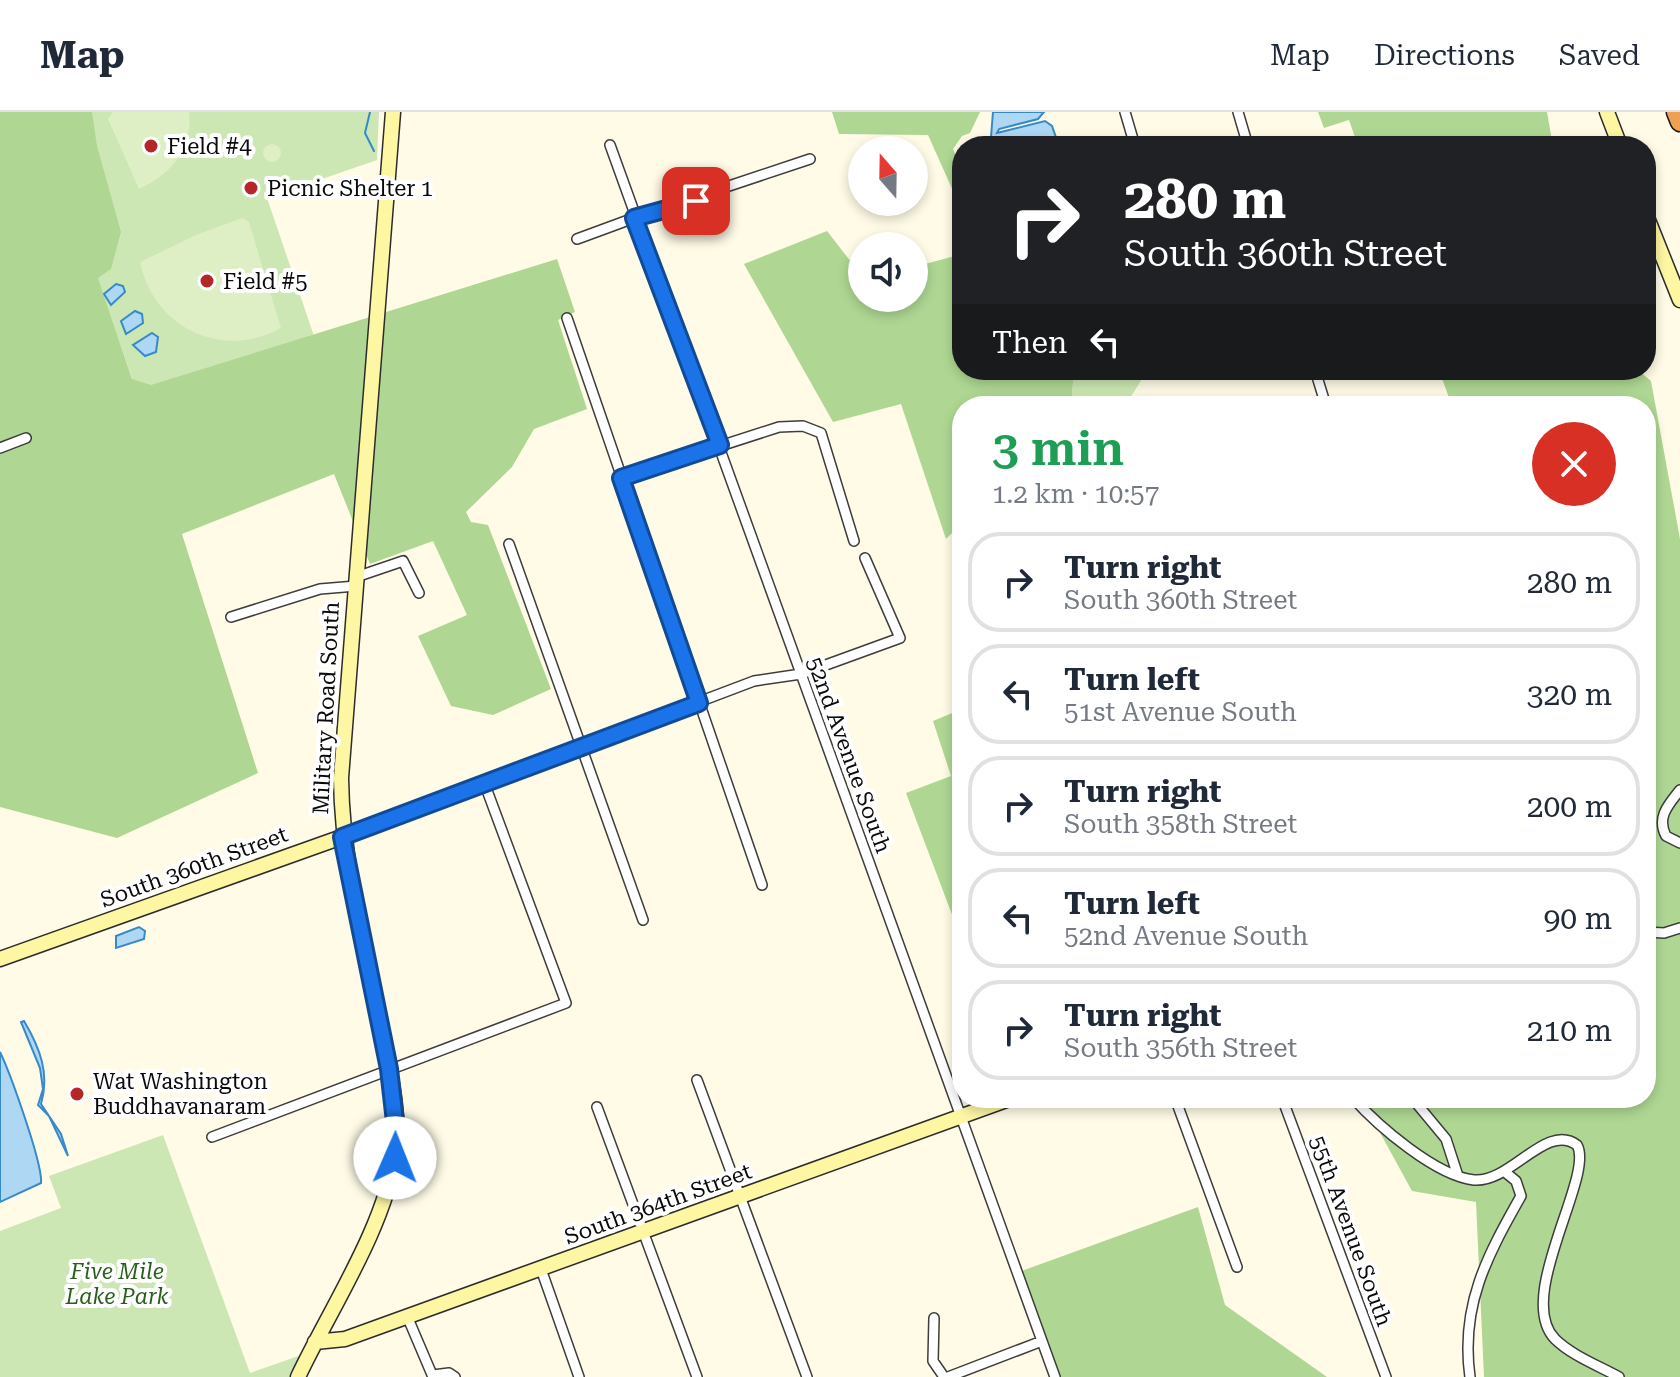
<!DOCTYPE html>
<meta charset="utf-8">
<style>
:root{--surface:#fff;--page:#f6f6f7;--text:#1f2937;--muted:#747a83;--line:#e0e1e3}
body{margin:0;font-family:"Roboto Serif",serif;background:var(--page);color:var(--text);height:100vh;display:flex;flex-direction:column;font-size:30px;white-space:nowrap}
*{box-sizing:border-box;margin:0}
p{font-size:26px;color:var(--muted)}
.icon{flex:none;width:44px;height:44px;fill:none;stroke:currentColor;stroke-width:2;stroke-linecap:round;stroke-linejoin:round}
.map{position:relative;flex:1;overflow:hidden}
.panel{position:absolute;left:952px;top:284px;width:704px;height:712px;display:flex;flex-direction:column;background:var(--surface);border-radius:32px;box-shadow:0 4px 12px #0003}
.panel>*{flex:none}
.hud{position:absolute;left:952px;top:24px;width:704px;height:244px;border-radius:32px;box-shadow:0 4px 12px #0003;background:#202124;color:#fff;overflow:hidden}
.needle{width:52px;rotate:340deg}
.controls{position:absolute;left:848px;top:24px;display:grid;gap:16px}
.controls a{display:grid;place-items:center;width:80px;height:80px;border-radius:50%;background:var(--surface);box-shadow:0 4px 12px #0003;font-size:40px}
.pin{position:absolute;display:grid;place-items:center;width:68px;height:68px;color:#fff;margin:-34px;border-radius:16px;box-shadow:0 4px 12px #0006}
.me{position:absolute;width:88px;margin:-44px;rotate:1deg;stroke-linejoin:round;filter:drop-shadow(0 0 6px #0008)}
.turn{display:flex;align-items:center;gap:28px;height:168px;padding:0 40px;font-size:36px}
.turn .icon{width:104px;height:104px;stroke-width:2.5}
.turn b{display:block;font-size:56px;line-height:68px}
.then{display:flex;align-items:center;height:76px;padding:0 40px;background:#0003;gap:16px;font-size:30px}
.round{display:grid;place-items:center;flex:none;width:84px;height:84px;border-radius:42px;background:var(--page)}
.headline{display:flex;align-items:center;justify-content:space-between;height:136px;padding:0 40px}
h1{font-size:48px;font-weight:600;line-height:60px;color:#1e9e55}
ul{padding:0;list-style:none}
li{display:flex;align-items:center;gap:24px;height:100px;margin:0 16px 12px;padding:0 24px;border:4px solid var(--line);border-radius:32px}
li div{flex:1}
li b{display:block;font-size:30px}
li em{font-style:normal}
header{display:flex;align-items:center;gap:48px;box-sizing:border-box;height:112px;padding:0 40px;background:var(--surface);border-bottom:2px solid var(--line)}
header strong{font-size:38px}
nav{display:flex;gap:44px;margin-inline-start:auto;font-size:28px}
.map>svg:first-child{display:block}
.green{fill:#cce7b3}
.forest{fill:#afd793}
.pitch{fill:#deeec5}
.water{fill:#aed7f4;stroke:#368aca;stroke-width:2}
.lines{fill:none;stroke-linecap:round;stroke-linejoin:round}
.stream{stroke:#368aca;stroke-width:2}
.street-casing{stroke:#3d3d3d;stroke-width:12}
.secondary-casing{stroke:#2c2c2c;stroke-width:17}
.highway-casing{stroke:#1b1b1b;stroke-width:21}
.street{stroke:#fff;stroke-width:9}
.secondary{stroke:#fdf6a3;stroke-width:14}
.highway{stroke:#f1a053;stroke-width:18}
.route-casing{stroke:#114b97;stroke-width:20}
.route{stroke:#1a73e8;stroke-width:14}
.poi-dot{fill:#b62628;stroke:#fff;stroke-width:3}
.labels{text-anchor:middle;dominant-baseline:central;stroke-width:8;stroke-linejoin:round;paint-order:stroke}
.poi-label{font-size:22px;fill:#0a0a0a;stroke:#fff;text-anchor:start}
.street-label{font-size:22px;fill:#0a0a0a;stroke:#fff}
.park-label{font-size:22px;font-style:italic;fill:#285f1d;stroke:#fff}
</style>
<header>
<strong>Map</strong>
<nav><a>Map</a><a>Directions</a><a>Saved</a></nav>
</header>
<div class="map">
<svg width="1680" height="1265" viewBox="0 0 1680 1265">
<rect width="100%" height="100%" fill="#fffbe7"/>
<path class="green" d="M 41,0 L 379,0 L 377,48 L 267,86 L 314,224 L 138,284 Z
M 1074,258 L 1141,258 L 1142,267 L 1125,294 L 1071,294 Z
M 163,1023 L 250,1261 L 310,1240 L 298,1265 L 0,1265 L 0,1119 L 61,1096 L 49,1064 Z"/>
<path class="forest" d="M 0,0 L 92,0 L 97,34 L 121,120 L 111,157 L 98,166 L 132,267 L 151,273 L 557,147 L 575,200 L 558,208 L 587,297 L 534,317 L 512,355 L 466,400 L 471,410 L 488,413 L 551,577 L 493,603 L 451,594 L 418,524 L 467,503 L 433,429 L 370,452 L 334,362 L 182,422 L 258,661 L 117,726 L 0,695 Z
M 832,0 L 980,0 L 970,21 L 962,24 L 953,37 L 962,59 L 962,99 L 928,23 L 839,22 Z
M 1318,0 L 1547,0 L 1553,34 L 1358,34 L 1349,8 L 1324,16 Z
M 827,119 L 862,164 L 862,186 L 914,186 L 914,155 L 962,142 L 962,258 L 1074,258 L 1071,294 L 962,294 L 962,411 L 946,427 L 901,292 L 833,310 L 744,152 Z
M 1439,258 L 1638,258 L 1651,269 L 1680,427 L 1680,1265 L 1484,1265 L 1476,1090 L 1412,1079 L 1361,986 L 1646,986 L 1646,294 L 1452,294 Z
M 962,597 L 962,829 L 906,681 L 951,664 L 933,609 Z
M 1198,1095 L 1225,1193 L 1327,1265 L 1055,1265 L 1016,1161 Z"/>
<path class="pitch" d="M 113,0 L 189,0 C 193,36 171,63 139,77 L 108,7 Z
M263 41a9 9 0 1 1 18 0a9 9 0 1 1-18 0Z
M 242,106 L 249,110 L 281,216 C 222,249 153,215 140,150 L 196,123 Z"/>
<path class="water" d="M 993,0 L 1044,0 L 1038,7 L 999,17 L 997,21 L 1045,9 L 1052,14 L 1059,34 L 980,34 L 991,25 Z
M 116,172 L 123,174 L 125,180 L 111,193 L 104,182 Z
M 135,199 L 142,202 L 143,211 L 126,222 L 121,209 Z
M 152,221 L 158,225 L 156,240 L 145,244 L 133,233 Z
M 139,815 L 145,819 L 144,827 L 116,836 L 116,824 Z
M 24,909 C 40,936 50,962 41,992 L 61,1022 L 68,1044 L 49,1004 L 38,993 L 43,977 L 40,956 L 21,910 Z
M 0,940 C 10,961 43,1052 41,1071 L 0,1090 Z"/>
<g class="lines">
<path class="stream" d="M 370,0 L 365,21 L 374,39"/>
<g class="street-casing">
<path id="street" d="M 1125,0 L 1135,34
M 1238,0 L 1248,34
M 610,33 L 1055,1265
M 577,127 L 634,106 L 681,95 L 726,75 L 810,47
M 567,206 L 762,773
M 1315,258 L 1326,294
M 0,336 L 26,326
M 621,366 L 779,315 L 803,314 L 821,321 L 854,429
M 509,432 L 643,808
M 356,465 L 403,449 L 419,481
M 231,505 L 320,477 L 356,474
M 1680,678 C 1669,692 1656,705 1666,724 L 1680,731
M 342,725 L 754,569 L 801,562 L 900,526 L 865,446
M 1646,820 L 1664,821 L 1680,816
M 697,968 L 807,1265
M 1175,986 L 1237,1155
M 1282,986 L 1386,1265
M 1353,986 C 1378,1014 1436,1064 1474,1068 C 1511,1071 1546,1010 1577,1033 C 1595,1064 1514,1185 1555,1227 C 1571,1243 1599,1254 1619,1265
M 1412,986 L 1446,1027 L 1458,1064
M 597,995 L 697,1265
M 212,1025 L 566,891 L 485,673
M 541,1157 L 579,1265
M 407,1204 L 433,1265
M 934,1206 L 933,1249 L 944,1265
M 433,1263 L 449,1261 L 455,1265
M 948,1265 L 1042,1229
M 1470,1265 C 1460,1194 1487,1144 1521,1084 L 1516,1069 L 1505,1060"/>
</g>
<g class="secondary-casing">
<path id="secondary" d="M 1607,0 L 1620,34
M 1646,103 L 1680,188
M 0,847 L 342,725
M 315,1230 L 345,1227 L 1012,986
M 298,1265 C 329,1199 385,1115 395,1043 C 401,1000 388,953 380,911 C 363,830 342,749 341,666 L 393,0"/>
</g>
<g class="highway-casing">
<path id="highway" d="M 1676,0 L 1680,10"/>
</g>
<use href="#street" class="street"/>
<use href="#secondary" class="secondary"/>
<use href="#highway" class="highway"/>
</g>
<g class="lines">
<g class="route-casing">
<path id="route" d="M 395,1046 L 397,1027 L 389,957 L 342,725 L 699,591 L 621,366 L 720,333 L 634,106 L 696,89"/>
</g>
<use href="#route" class="route"/>
</g>
<g class="poi-dot">
<circle cx="151" cy="34" r="8"/>
<circle cx="251" cy="76" r="8"/>
<circle cx="207" cy="169" r="8"/>
<circle cx="77" cy="982" r="8"/>
</g>
<g class="labels">
<g class="poi-label">
<text x="167" y="34">Field #4</text>
<text x="267" y="76">Picnic Shelter 1</text>
<text x="223" y="169">Field #5</text>
<text x="93" y="969">Wat Washington<tspan x="93" dy="25">Buddhavanaram</tspan></text>
</g>
<g class="street-label">
<text transform="translate(326 596) rotate(-87)">Military Road South</text>
<text transform="translate(849 643) rotate(70)">52nd Avenue South</text>
<text transform="translate(194 755) rotate(-20)">South 360th Street</text>
<text transform="translate(658 1092) rotate(-20)">South 364th Street</text>
<text transform="translate(1351 1119) rotate(70)">55th Avenue South</text>
</g>
<g class="park-label">
<text x="117" y="1159">Five Mile<tspan x="117" dy="25">Lake Park</tspan></text>
</g>
</g>
</svg>
<div class="controls">
<a><svg class="needle" viewBox="-14 -14 28 28"><path d="M0-13l5 13h-10z" fill="#e53935"/><path d="M0 13l5-13h-10z" fill="#747a83"/></svg></a>
<a><svg class="icon" aria-label="sound" viewBox="0 0 24 24"><path d="M4 9h4l5-4v14l-5-4H4zM17 9q2 3 0 6"/></svg></a>
</div>
<div class="pin" style="left:696px;top:89px;background:#d93025"><svg class="icon" aria-label="arrive" viewBox="0 0 24 24"><path d="M6 21V4h12l-3 4 3 4H6"/></svg></div>
<svg class="me" style="left:395px;top:1046px" viewBox="-20 -20 40 40"><circle r="19" fill="#fff"/><path d="M0-13L10 11 0 6-10 11z" fill="#1a73e8"/></svg>
<div class="hud">
<div class="turn"><svg class="icon" aria-label="right" viewBox="0 0 24 24"><path d="M7 20v-9h11M14 6l5 5-5 5"/></svg><div><b>280 m</b>South 360th Street</div></div>
<div class="then">Then<svg class="icon" aria-label="left" viewBox="0 0 24 24"><path d="M17 20v-9H6M10 6l-5 5 5 5"/></svg></div>
</div>
<section class="panel">
<div class="headline"><div><h1>3 min</h1><p>1.2 km · 10:57</p></div><a class="round" style="background:#d93025;color:#fff"><svg class="icon" aria-label="close" viewBox="0 0 24 24"><path d="M6 6l12 12M18 6L6 18"/></svg></a></div>
<ul>
<li><svg class="icon" aria-label="right" viewBox="0 0 24 24"><path d="M7 20v-9h11M14 6l5 5-5 5"/></svg><div><b>Turn right</b><p>South 360th Street</p></div><em>280 m</em></li>
<li><svg class="icon" aria-label="left" viewBox="0 0 24 24"><path d="M17 20v-9H6M10 6l-5 5 5 5"/></svg><div><b>Turn left</b><p>51st Avenue South</p></div><em>320 m</em></li>
<li><svg class="icon" aria-label="right" viewBox="0 0 24 24"><path d="M7 20v-9h11M14 6l5 5-5 5"/></svg><div><b>Turn right</b><p>South 358th Street</p></div><em>200 m</em></li>
<li><svg class="icon" aria-label="left" viewBox="0 0 24 24"><path d="M17 20v-9H6M10 6l-5 5 5 5"/></svg><div><b>Turn left</b><p>52nd Avenue South</p></div><em>90 m</em></li>
<li><svg class="icon" aria-label="right" viewBox="0 0 24 24"><path d="M7 20v-9h11M14 6l5 5-5 5"/></svg><div><b>Turn right</b><p>South 356th Street</p></div><em>210 m</em></li>
</ul>
</section>
</div>
